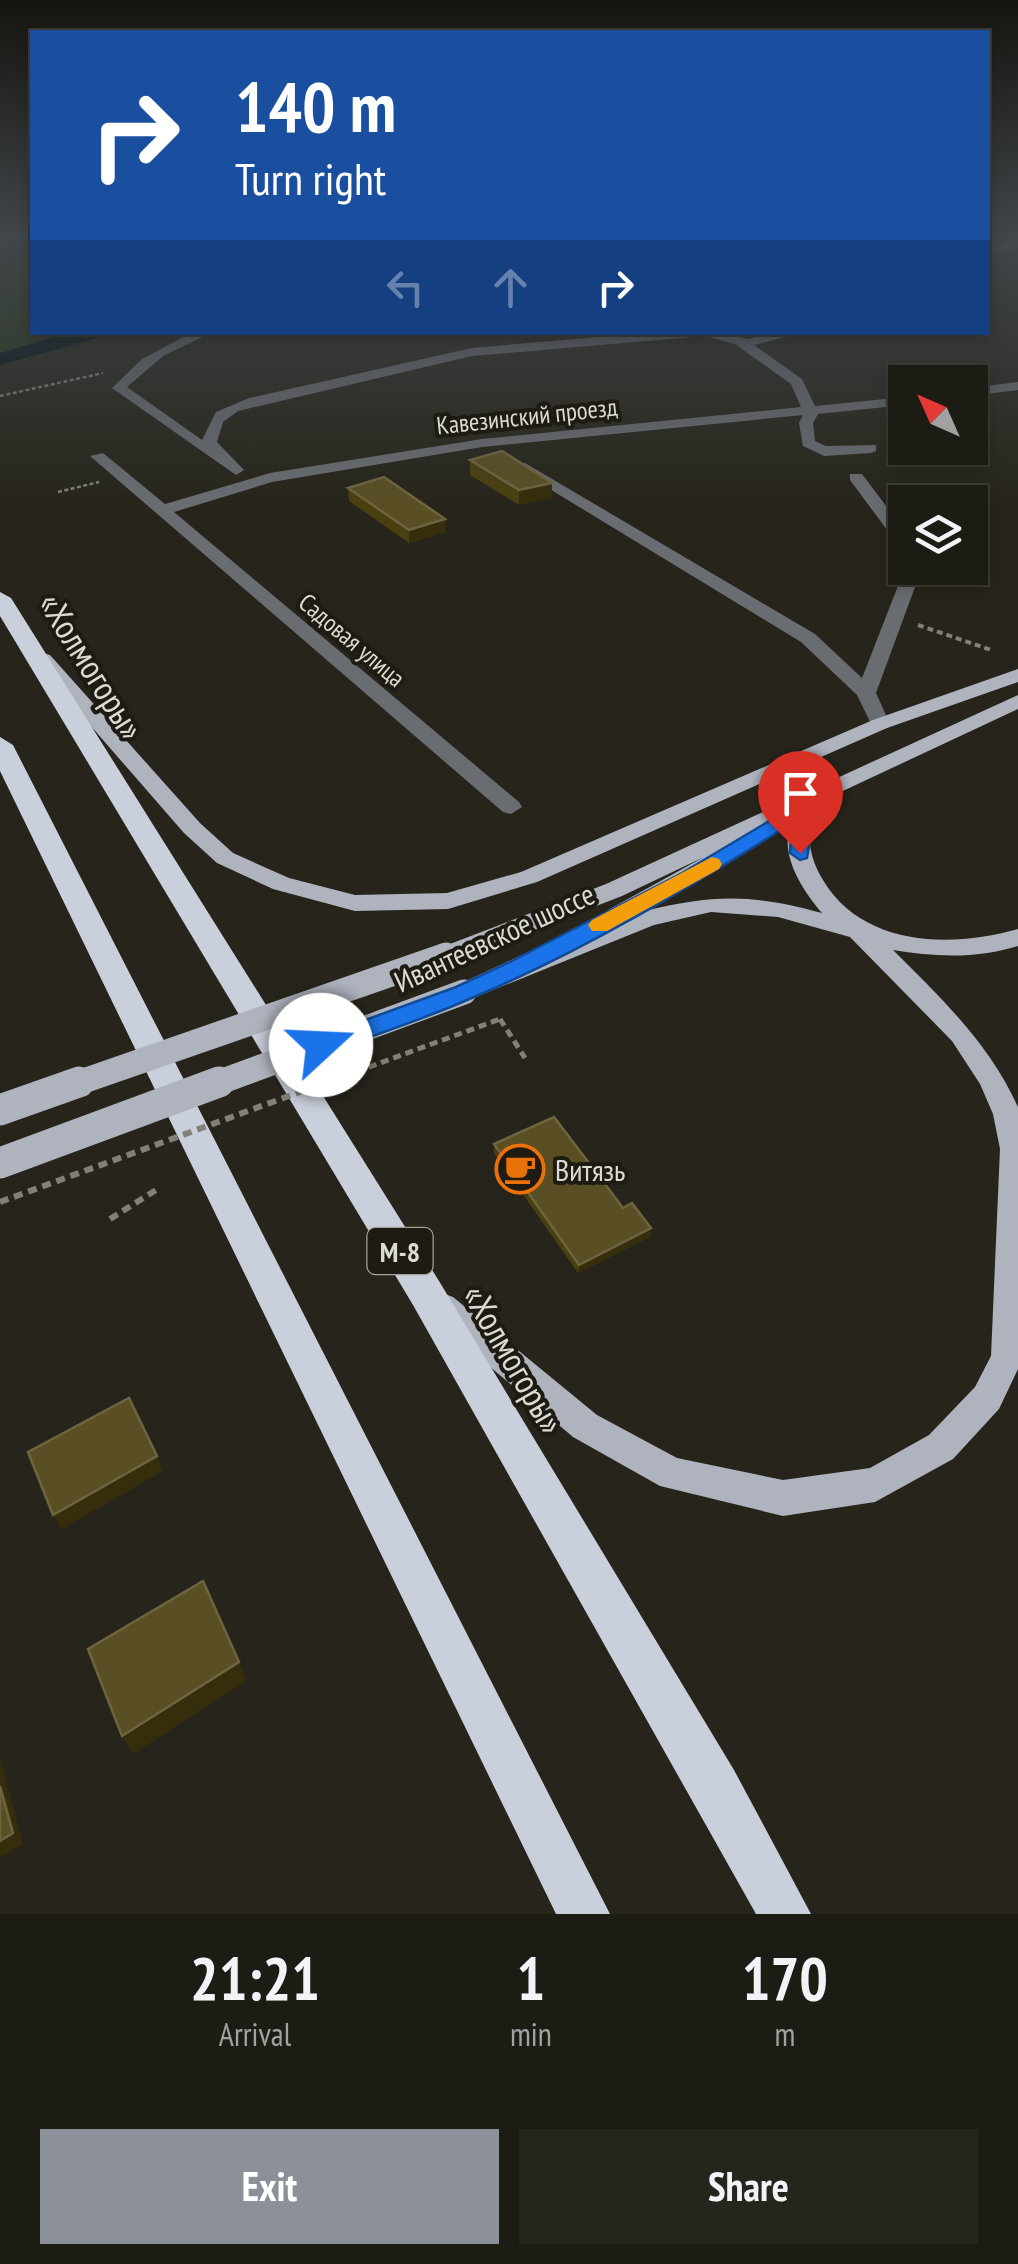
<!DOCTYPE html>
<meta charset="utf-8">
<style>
:root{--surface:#1d1c14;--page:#25251d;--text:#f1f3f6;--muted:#a0a1a0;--line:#3b3a34;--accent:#8c9099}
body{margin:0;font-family:"PT Sans Narrow",sans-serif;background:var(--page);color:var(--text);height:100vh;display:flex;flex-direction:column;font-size:38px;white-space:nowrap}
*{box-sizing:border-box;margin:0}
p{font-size:32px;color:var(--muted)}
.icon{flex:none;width:55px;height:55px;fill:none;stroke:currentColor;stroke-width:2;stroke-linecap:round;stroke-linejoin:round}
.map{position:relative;height:1914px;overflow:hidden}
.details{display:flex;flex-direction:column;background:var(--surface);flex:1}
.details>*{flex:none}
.banner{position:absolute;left:30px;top:30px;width:960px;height:305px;border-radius:0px;box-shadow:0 5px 15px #0003,0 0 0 2px var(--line);background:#1a4fa0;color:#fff;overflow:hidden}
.needle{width:65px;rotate:315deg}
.controls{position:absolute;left:888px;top:365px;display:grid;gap:20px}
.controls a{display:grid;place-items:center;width:100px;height:100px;border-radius:0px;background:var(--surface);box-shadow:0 5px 15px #0003,0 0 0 2px var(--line);font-size:50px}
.pin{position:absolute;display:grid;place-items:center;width:85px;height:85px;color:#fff;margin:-102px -42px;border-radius:50% 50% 50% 0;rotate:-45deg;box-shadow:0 0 10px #0007}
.pin .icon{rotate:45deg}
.me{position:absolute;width:110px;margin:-55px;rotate:70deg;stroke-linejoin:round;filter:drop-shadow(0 0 8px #0008)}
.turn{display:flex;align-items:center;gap:35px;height:210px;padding:0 40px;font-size:45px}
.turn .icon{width:130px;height:130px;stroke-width:2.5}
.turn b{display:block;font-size:70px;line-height:85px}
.lanes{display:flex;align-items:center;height:95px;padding:0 40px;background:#0003;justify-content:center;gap:50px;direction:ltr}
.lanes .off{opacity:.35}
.eta{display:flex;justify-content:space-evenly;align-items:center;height:170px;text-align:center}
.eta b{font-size:60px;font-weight:700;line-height:70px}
.button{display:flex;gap:20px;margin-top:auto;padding:20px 40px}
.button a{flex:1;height:115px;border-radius:0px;background:var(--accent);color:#fff;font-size:40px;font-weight:700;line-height:115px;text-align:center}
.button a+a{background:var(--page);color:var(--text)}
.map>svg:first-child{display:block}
.green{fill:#253415}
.water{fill:#000f14}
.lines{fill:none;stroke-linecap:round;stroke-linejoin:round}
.path-far3{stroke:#828078;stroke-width:2.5;stroke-dasharray:4 2.5;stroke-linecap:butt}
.path-far2{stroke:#828078;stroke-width:4;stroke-dasharray:6 4;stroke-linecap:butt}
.path-far1{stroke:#828078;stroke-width:5;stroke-dasharray:8 5;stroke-linecap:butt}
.path{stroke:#828078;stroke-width:6;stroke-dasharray:9 6;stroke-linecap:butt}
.minor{fill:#696c70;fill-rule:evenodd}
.major{fill:#aeb3bd;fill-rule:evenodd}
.highway{fill:#c9cfdb;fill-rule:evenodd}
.path-bridge-far1{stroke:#828078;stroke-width:5;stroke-dasharray:8 5;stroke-linecap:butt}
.path-bridge{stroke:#828078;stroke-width:6;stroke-dasharray:9 6;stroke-linecap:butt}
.major-bridge-far1{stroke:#aeb3bd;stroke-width:25}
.major-bridge{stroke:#aeb3bd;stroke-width:31}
.wall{fill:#4a3f0f}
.shaded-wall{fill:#352d0b}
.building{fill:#5a4f24;stroke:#6e6540;stroke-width:2.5}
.route{fill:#1a73e8;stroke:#114b97;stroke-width:2.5}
.slow{fill:#f59e0b}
.labels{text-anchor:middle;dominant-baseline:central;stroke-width:8;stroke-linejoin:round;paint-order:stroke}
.far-street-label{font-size:25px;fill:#dbdad4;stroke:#1e1b12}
.shield{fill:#1e1b12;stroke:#a2a19a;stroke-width:2.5}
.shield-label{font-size:28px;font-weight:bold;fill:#dbdad4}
.street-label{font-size:30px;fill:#dbdad4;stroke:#1e1b12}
.poi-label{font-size:30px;fill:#dbdad4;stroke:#1e1b12;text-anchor:start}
.near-street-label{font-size:35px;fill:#dbdad4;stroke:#1e1b12}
</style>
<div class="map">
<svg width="1018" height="1914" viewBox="0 0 1018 1914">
<rect width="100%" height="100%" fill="#27251b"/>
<path class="green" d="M 0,235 L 32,235 L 32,332 L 68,333 L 0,353 Z"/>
<path class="water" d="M 68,333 L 116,333 L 0,365 L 0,353 Z"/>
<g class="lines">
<path class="path-far3" d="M 0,396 L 103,373
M 58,492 L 99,482"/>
<path class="path-far2" d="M 918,625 L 991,650"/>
<path class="path-far1" d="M 500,1019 L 525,1058"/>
<path class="path" d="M 110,1219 L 156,1190"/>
<path class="minor" d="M 1018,242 L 1018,248 L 988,253 L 988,247 Z
M 193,332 L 213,332 L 163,356 L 127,387 L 202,440 L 216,412 L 249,398 L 472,348 L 654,332 L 722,332 L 747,339 L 778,332 L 805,332 L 754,345 L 802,379 L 815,406 L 905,397 L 905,405 L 818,414 L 813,423 L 815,441 L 826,446 L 876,445 L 876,451 L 871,453 L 824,456 L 803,446 L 799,423 L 803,415 L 482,447 L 272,482 L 174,512 L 519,802 L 522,807 L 511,814 L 503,812 L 90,456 L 103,453 L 165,504 L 270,473 L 482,439 L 801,407 L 791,384 L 735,344 L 705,336 L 472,356 L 238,411 L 223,422 L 217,442 L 244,470 L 236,475 L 112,388 L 142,359 Z
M 1018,382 L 1018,390 L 970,396 L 970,388 Z
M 525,463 L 815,634 L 862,678 L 905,568 L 922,568 L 876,693 L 890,724 L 887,728 L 873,728 L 857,695 L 801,642 L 520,471 L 520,465 Z
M 850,474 L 862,474 L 905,531 L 905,547 L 899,546 L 850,480 Z"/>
<path class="major" d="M 43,653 L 50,655 L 200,823 L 233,853 L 289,878 L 355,895 L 447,893 L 521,872 L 873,720 L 1018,669 L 1018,682 L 887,728 L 537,882 L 448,909 L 355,911 L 273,889 L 217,863 L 184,833 L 36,663 L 36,655 Z
M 1018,695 L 1018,709 L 830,797 C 826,808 813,816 811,829 C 807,846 814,866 823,880 C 863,947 951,948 1018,929 L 1018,946 C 977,959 934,957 893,950 C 942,999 989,1043 1018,1107 L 1018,1369 L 999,1409 L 953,1459 L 875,1502 L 783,1516 L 660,1486 L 573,1437 L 431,1317 L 426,1307 L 431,1297 L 442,1293 L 453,1297 L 597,1415 L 677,1458 L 783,1480 L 870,1468 L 929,1435 L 975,1387 L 991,1356 L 1000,1149 L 993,1114 L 980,1084 L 952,1041 L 850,937 L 778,917 L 711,912 L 654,925 L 473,998 L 455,998 L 451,992 L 455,986 L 524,954 L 612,923 L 605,916 L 608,910 L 704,857 L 622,896 L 455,961 L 446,964 L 434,955 L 437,949 L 606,884 ZM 795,814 C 775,847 799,886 822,913 C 754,894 713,894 645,911 L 747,852 L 750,847 L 740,840 Z"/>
<path class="highway" d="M 0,592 L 11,598 L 439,1281 L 734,1770 L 811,1914 L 756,1914 L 413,1305 L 0,616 Z
M 0,737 L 13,745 L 610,1914 L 556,1914 L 0,771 Z"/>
<path class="path-bridge-far1" d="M 320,1085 L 500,1019"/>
<path class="path-bridge" d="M 0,1202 L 327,1082"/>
<path class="major-bridge-far1" d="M 72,1085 L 446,955
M 212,1085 L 464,992"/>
<path class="major-bridge" d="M 0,1110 L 79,1082
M 0,1163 L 219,1082"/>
</g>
<path class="wall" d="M 470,460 L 552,498 L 519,505 L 470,475 Z
M 348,488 L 446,532 L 409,543 L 349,501 Z
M 494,1144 L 623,1208 L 651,1228 L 650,1237 L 578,1273 L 494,1153 Z"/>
<path class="shaded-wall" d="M 574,332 L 606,332 L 574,335 Z
M 552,483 L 552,498 L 519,505 L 519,490 Z
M 445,519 L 446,532 L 409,543 L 409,530 Z
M 651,1228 L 650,1237 L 578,1273 L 579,1265 Z
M 157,1456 L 163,1471 L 62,1529 L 53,1515 Z
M 239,1662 L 246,1681 L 133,1754 L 122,1736 Z
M 0,1758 L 23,1844 L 0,1858 Z"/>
<path class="building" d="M 502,451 L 552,483 L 519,490 L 470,460 Z
M 384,477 L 445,519 L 409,530 L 348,488 Z
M 554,1117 L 623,1208 L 632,1203 L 651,1228 L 579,1265 L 494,1144 Z
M 129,1398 L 157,1456 L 53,1515 L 28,1452 Z
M 203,1581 L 239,1662 L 122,1736 L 88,1649 Z
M 0,1786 L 13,1833 L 0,1841 Z"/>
<linearGradient id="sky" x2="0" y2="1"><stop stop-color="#15140f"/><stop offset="0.47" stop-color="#41464a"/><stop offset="1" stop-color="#41464a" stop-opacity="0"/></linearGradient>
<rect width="1018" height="503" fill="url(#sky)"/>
<path class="route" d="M 828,786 L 838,792 L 813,821 L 807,858 L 800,860 L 790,853 L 792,823 C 690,887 585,950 474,997 C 427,1018 378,1034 330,1051 L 313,1051 L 309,1045 L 313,1039 L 456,987 L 512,961 L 682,873 Z"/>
<path class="slow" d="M 712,857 L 719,859 L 722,864 L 719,869 L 607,931 L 592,931 L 588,925 L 592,920 Z"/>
<defs>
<g id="cafe-ring" transform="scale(2.5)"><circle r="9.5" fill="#1e1b12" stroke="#e8710a" stroke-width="1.5"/><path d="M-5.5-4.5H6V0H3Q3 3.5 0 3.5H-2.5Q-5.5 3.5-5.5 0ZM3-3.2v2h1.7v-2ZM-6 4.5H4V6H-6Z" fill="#e8710a"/></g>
</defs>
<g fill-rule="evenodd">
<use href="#cafe-ring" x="520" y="1169"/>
</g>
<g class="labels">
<g class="far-street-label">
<text transform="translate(527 416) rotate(-6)">Кавезинский проезд</text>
<text transform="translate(352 640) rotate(40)">Садовая улица</text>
</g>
<rect class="shield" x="367.5" y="1228" width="65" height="46" rx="8"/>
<g class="shield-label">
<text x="400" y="1251">М-8</text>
</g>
<g class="street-label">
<text transform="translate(494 937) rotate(-25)">Ивантеевское шоссе</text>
</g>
<g class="poi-label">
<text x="555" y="1169">Витязь</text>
</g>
<g class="near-street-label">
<text transform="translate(92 666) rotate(58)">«Холмогоры»</text>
<text transform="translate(514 1359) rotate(60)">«Холмогоры»</text>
</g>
</g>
</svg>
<div class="controls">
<a><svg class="needle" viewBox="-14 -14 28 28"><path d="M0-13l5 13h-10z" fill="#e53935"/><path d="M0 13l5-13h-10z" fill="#a0a1a0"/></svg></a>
<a><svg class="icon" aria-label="layers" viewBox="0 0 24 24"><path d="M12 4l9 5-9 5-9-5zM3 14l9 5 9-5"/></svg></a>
</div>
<div class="pin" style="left:800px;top:853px;background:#d93025"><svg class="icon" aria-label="arrive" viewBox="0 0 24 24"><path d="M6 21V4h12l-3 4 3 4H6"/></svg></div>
<svg class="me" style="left:321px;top:1045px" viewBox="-20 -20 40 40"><circle r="19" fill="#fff"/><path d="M0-13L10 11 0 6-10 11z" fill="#1a73e8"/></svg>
<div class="banner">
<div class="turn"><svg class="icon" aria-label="right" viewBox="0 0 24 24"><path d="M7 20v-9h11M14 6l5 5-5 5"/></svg><div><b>140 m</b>Turn right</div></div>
<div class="lanes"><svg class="icon off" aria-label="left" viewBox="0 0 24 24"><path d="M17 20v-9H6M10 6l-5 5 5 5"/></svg><svg class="icon off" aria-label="ahead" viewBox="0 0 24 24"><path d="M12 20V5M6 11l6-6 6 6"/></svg><svg class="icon" aria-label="right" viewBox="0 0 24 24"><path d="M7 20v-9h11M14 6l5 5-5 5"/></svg></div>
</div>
</div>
<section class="details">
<div class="eta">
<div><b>21:21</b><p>Arrival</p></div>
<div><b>1</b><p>min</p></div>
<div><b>170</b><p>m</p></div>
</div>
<div class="button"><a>Exit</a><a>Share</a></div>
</section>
